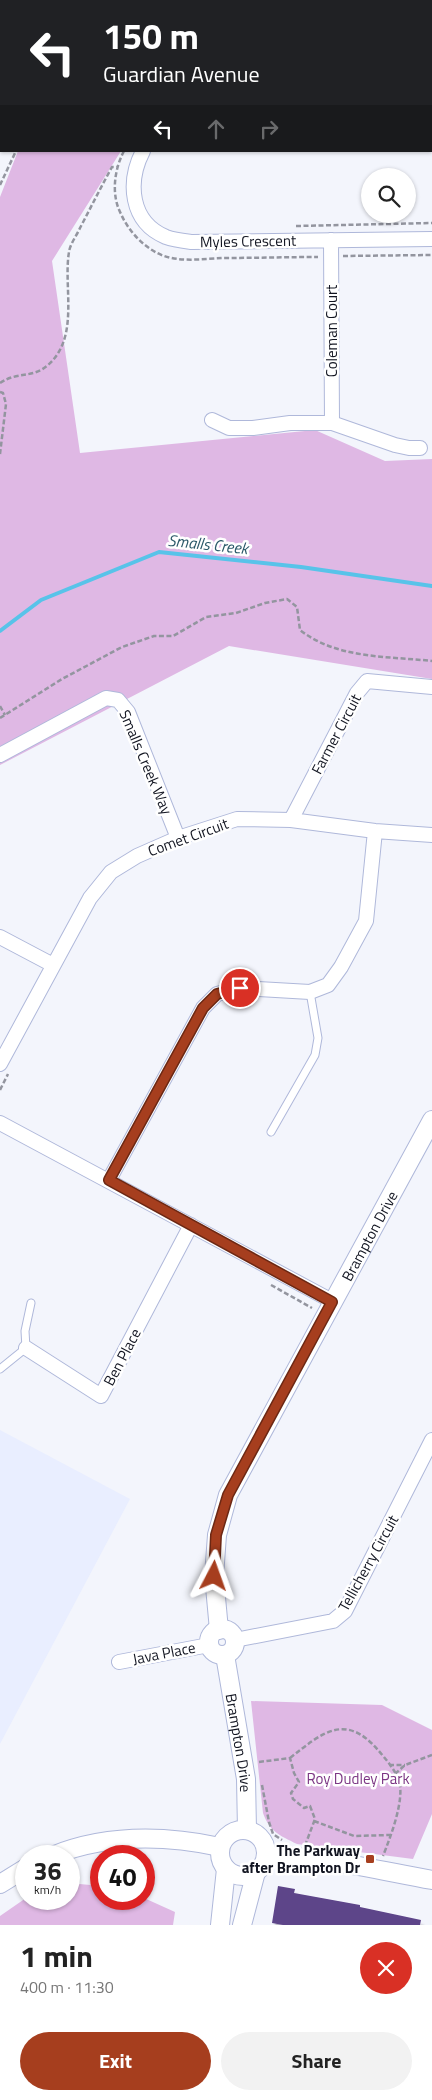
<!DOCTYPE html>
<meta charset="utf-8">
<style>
:root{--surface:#fff;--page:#f2f2f2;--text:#222;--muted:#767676;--accent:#a63e1e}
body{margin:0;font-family:"Titillium Web",sans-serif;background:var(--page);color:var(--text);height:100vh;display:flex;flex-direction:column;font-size:19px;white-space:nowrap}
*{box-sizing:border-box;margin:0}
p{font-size:16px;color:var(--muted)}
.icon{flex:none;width:28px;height:28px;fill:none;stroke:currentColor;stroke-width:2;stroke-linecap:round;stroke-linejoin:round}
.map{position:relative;height:1925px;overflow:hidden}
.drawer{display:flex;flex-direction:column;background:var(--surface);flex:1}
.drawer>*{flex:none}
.top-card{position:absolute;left:0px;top:0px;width:432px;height:152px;box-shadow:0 1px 4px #0004;background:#202124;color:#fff;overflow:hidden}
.controls{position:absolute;left:361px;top:168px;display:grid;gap:10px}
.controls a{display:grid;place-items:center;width:55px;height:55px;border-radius:50%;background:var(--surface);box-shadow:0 1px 4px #0004;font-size:25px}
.speed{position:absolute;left:15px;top:1845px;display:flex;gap:10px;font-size:25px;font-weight:700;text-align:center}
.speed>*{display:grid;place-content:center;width:65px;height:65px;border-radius:50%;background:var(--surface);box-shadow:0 1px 4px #0004;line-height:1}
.speed small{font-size:12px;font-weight:400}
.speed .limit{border:8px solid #d22;background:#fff;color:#111}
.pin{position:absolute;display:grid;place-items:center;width:42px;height:42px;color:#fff;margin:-21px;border:2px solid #fff;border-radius:50%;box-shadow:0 1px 5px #0007}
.me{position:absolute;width:55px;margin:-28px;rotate:4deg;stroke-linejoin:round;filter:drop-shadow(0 0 4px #0008)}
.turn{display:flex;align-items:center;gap:18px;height:105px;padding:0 20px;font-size:22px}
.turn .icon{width:65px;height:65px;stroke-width:2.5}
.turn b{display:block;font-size:35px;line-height:42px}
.lanes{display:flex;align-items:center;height:48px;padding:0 20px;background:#0003;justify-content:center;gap:25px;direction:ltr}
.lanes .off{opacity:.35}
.round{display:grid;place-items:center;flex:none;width:52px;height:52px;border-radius:26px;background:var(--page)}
.headline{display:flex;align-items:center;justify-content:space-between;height:85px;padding:0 20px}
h1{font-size:30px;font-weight:700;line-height:38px}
.primary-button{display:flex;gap:10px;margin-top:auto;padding:10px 20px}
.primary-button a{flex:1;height:58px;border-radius:30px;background:var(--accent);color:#fff;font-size:20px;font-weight:700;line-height:58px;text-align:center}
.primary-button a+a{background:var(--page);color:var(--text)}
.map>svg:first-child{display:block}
.built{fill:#e9eeff}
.green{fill:#dfb8e4}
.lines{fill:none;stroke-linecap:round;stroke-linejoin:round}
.stream{stroke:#58c3e9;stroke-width:4}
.building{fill:#5d4489;filter:url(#shadow)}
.service-casing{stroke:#afb8da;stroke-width:9}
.minor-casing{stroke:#afb8da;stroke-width:16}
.tertiary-casing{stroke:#afb8da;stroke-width:20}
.path{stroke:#93959f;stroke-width:2.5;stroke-dasharray:5 2.5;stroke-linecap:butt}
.service{stroke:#fff;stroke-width:7}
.minor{stroke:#fff;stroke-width:14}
.tertiary{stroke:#fff;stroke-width:18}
.route-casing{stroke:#6c2814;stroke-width:12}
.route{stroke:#a63e1e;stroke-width:9}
.poi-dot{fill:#a63e1e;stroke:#fff;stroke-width:2}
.labels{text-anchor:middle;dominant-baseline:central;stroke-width:5;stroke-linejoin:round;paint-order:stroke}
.street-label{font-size:15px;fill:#121521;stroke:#fff}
.park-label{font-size:15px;fill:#7c3684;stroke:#fff}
.poi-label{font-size:15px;font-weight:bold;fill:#121521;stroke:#fff;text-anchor:end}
.water-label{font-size:16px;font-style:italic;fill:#2a5868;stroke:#fff}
</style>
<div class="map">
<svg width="432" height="1925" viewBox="0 0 432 1925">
<defs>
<filter id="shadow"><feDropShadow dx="3" dy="5.5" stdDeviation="1" flood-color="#0004"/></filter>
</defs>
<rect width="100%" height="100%" fill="#f3f5fc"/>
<path class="built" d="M 0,1430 L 130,1499 L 0,1744 Z"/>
<path class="green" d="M 64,0 L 227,0 L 226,1 Z
M 18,151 L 121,151 L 52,261 L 80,453 L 315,430 L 385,461 L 432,459 L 432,679 L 229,646 L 0,765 L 0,197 Z
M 251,1701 L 382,1705 L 432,1730 L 432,1814 L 413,1859 L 297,1844 C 279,1835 270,1832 263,1813 Z
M 69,1883 L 101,1886 L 101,1899 L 144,1898 L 175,1912 L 173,1925 L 0,1925 L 0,1916 L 26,1898 L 69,1899 Z"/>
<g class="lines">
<path class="stream" d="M 0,631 L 41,600 L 159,552 L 301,567 L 432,586"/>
</g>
<path class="building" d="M 278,1886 L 295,1889 L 294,1893 L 360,1905 L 360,1907 L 421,1920 L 420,1925 L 283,1925 L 272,1923 Z"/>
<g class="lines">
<g class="service-casing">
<path id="service" d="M 271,1132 L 315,1055 L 318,1038 L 310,992
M 0,1369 L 26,1348 L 25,1331 L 31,1303"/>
</g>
<g class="minor-casing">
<path id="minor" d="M 50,1 L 50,0
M 245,1 L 246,0
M 431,71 L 432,71
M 0,91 L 1,91
M 0,138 L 1,136
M 143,151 C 127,182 130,222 166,237 C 174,240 184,241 192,242 L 432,239
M 331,240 L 332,423
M 212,420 L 229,428 L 253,428 L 290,423 L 332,423 L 395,445 L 409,448 L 420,448
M 0,755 L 106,698 L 118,700 L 128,712 L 178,838
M 291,820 L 357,693 L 367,681 L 432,687
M 0,937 L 53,965
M 0,1064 L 90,898 L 111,872 L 137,856 L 178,838 L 237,819 L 291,820 L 375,831 L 432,835
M 0,1123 L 332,1301
M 109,1180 L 203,1008 L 217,994 L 240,988 L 310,992 L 328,985 L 341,967 L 366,921 L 375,831
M 26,1348 L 101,1396 L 191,1225
M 235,1640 L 333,1621 L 345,1611 L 432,1440
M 119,1662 L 209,1645"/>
</g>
<g class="tertiary-casing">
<g id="tertiary">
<circle cx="222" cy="1642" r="13"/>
<path id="s1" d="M 219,1630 L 214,1576 L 217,1535 L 228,1495 L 432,1120"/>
<path id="s2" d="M 225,1655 L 246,1779 L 247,1830"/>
<circle cx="243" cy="1853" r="23"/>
<path d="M 52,1856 C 106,1834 164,1835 220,1847"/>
<path d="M 266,1856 C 321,1856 377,1870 432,1880"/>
<path d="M 0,1884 L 26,1868"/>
<path d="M 220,1925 L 226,1869"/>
<path d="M 242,1925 L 256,1872"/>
</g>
</g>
<path class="path" d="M 68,0 L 68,1
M 222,1 L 223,0
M 261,1 L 262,0
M 431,56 L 432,56
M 0,71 L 1,71
M 431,86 L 432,86
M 124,151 C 114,170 111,195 121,214 C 129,232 145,249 164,256 C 181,262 204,259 222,258 C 254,258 286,257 318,257
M 0,185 L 16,151
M 296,226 L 432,223
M 343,256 L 432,255
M 0,383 C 18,371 32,379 48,365 C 80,337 63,287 69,252 C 70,244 77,235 80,228 C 91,207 101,187 112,167 L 118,167
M 0,392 L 3,393 L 6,404 L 0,454
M 0,706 L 5,715
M 0,718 L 62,679 L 122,647 L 154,636 L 173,636 L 206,617 L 236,613 L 265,603 L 287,599 L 297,607 L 300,630 C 337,659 387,656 432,661
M 0,1090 L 8,1074
M 271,1285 L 312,1308
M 290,1758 C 322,1733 345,1712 378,1750 C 385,1758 396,1771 399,1781 C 405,1800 390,1838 383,1856
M 259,1762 L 290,1758 L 294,1773 L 299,1782 L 291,1793 L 293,1799 L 304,1808 L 310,1806 L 315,1819 L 306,1843
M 389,1765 L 405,1765
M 395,1774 L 405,1765 L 432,1755
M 262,1785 L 269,1822 L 273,1834 L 282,1840
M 314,1821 L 354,1836 L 390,1835"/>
<use href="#service" class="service"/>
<use href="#minor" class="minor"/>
<use href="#tertiary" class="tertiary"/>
</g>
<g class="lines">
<g class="route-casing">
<path id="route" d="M 214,1576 L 216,1535 L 228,1495 L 332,1302 L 109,1180 L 203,1008 L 217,994 L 240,988"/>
</g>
<use href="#route" class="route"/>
</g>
<rect class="poi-dot" x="365" y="1854" width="10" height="10" rx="2.5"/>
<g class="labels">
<g class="street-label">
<text transform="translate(248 241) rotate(-1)">Myles Crescent</text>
<text transform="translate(331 331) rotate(-90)">Coleman Court</text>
<text transform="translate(336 734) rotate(-62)">Farmer Circuit</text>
<text transform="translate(146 762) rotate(67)">Smalls Creek Way</text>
<text transform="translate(188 837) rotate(-20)">Comet Circuit</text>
<text stroke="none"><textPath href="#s1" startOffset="432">Brampton Drive</textPath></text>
<text transform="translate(122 1357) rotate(-62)">Ben Place</text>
<text transform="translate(368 1563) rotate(-61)">Tellicherry Circuit</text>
<text transform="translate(164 1653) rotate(-11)">Java Place</text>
<text stroke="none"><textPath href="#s2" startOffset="89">Brampton Drive</textPath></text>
</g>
<g class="park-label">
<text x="358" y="1778">Roy Dudley Park</text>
</g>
<g class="poi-label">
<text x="360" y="1850">The Parkway<tspan x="360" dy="17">after Brampton Dr</tspan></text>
</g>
<g class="water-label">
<text transform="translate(208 544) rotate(6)">Smalls Creek</text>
</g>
</g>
</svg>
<div class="controls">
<a><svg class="icon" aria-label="search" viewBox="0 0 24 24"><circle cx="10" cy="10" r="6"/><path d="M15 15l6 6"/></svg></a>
</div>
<div class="speed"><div>36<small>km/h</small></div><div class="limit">40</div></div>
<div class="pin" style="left:240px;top:988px;background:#d93025"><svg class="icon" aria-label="arrive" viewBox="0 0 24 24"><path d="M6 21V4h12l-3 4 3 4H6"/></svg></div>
<svg class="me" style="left:214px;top:1576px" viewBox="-20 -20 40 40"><path d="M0-17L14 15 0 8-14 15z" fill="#a63e1e" stroke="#fff" stroke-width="4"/></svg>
<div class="top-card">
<div class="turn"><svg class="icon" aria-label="left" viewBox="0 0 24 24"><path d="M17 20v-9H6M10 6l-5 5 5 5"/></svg><div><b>150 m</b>Guardian Avenue</div></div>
<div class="lanes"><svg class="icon" aria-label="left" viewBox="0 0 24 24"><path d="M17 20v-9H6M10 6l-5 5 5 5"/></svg><svg class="icon off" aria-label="ahead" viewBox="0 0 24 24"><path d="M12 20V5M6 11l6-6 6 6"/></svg><svg class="icon off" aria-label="right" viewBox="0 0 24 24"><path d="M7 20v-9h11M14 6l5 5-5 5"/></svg></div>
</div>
</div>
<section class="drawer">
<div class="headline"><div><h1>1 min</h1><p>400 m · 11:30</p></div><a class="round" style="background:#d93025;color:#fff"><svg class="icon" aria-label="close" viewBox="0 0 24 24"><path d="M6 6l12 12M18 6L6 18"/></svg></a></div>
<div class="primary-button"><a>Exit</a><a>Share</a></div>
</section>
